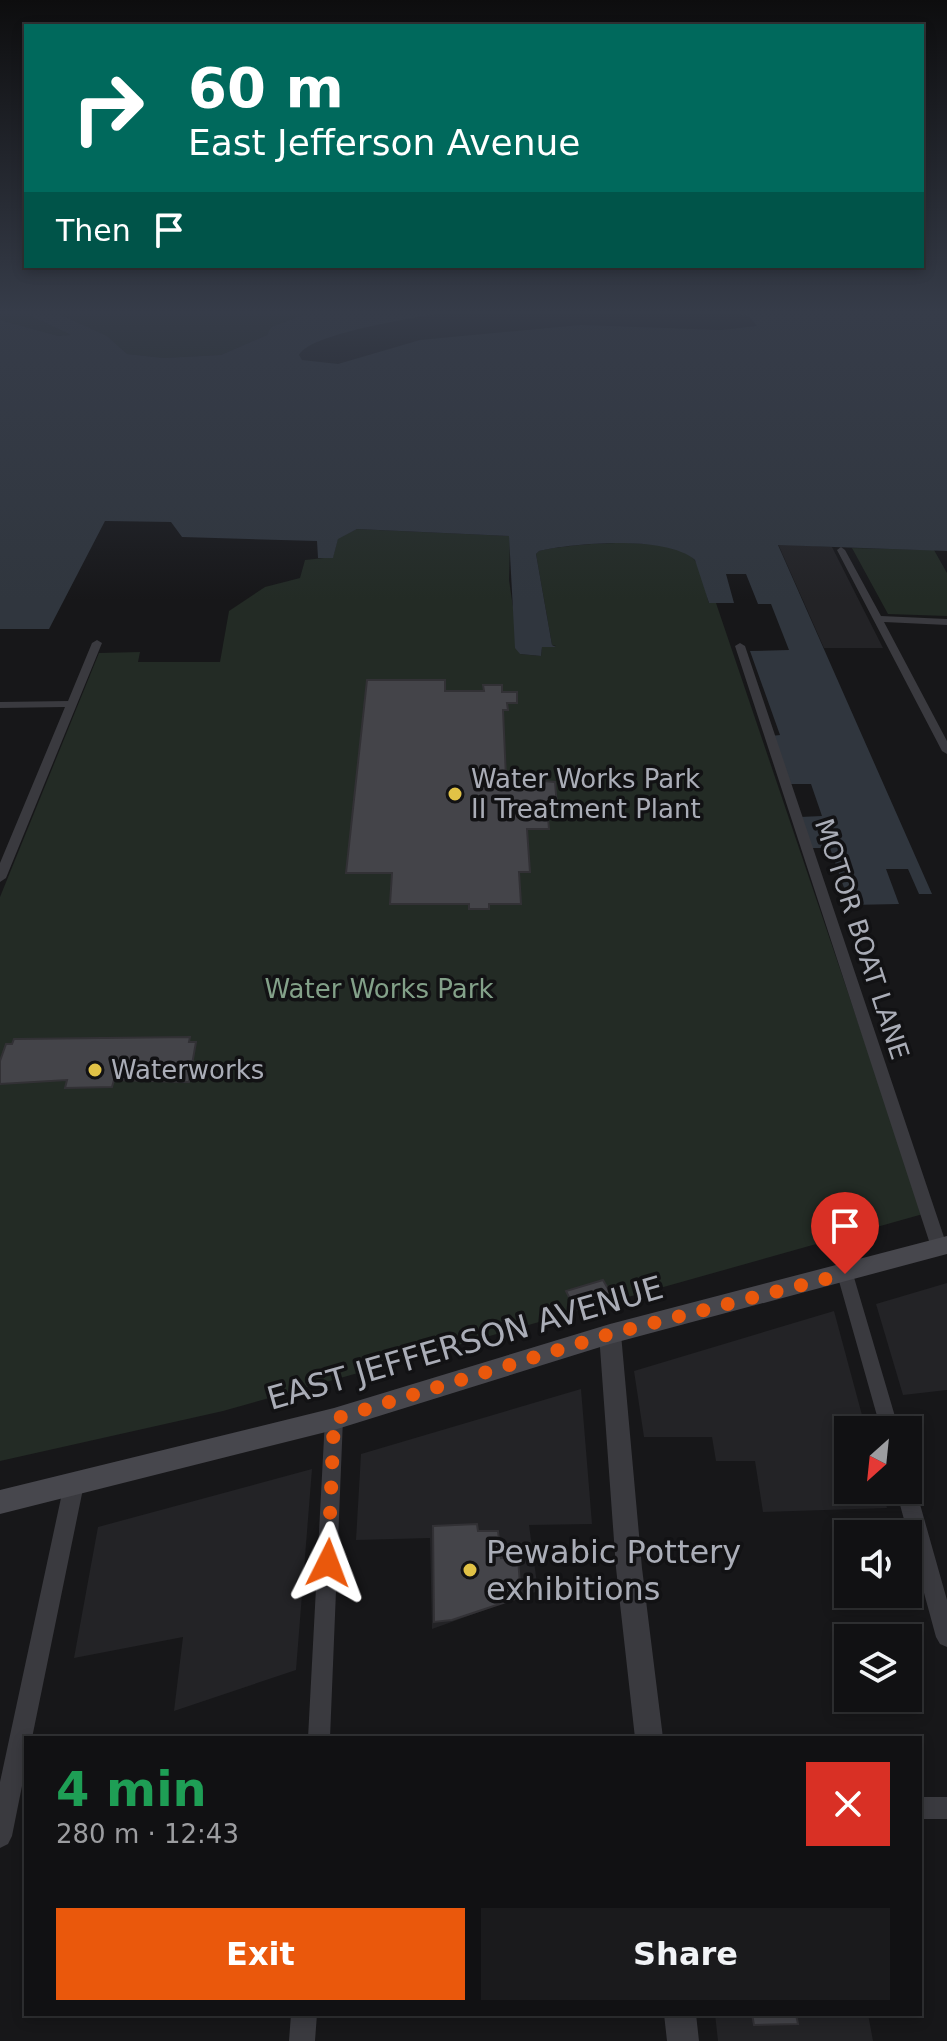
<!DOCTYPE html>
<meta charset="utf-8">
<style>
:root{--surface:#111113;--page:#1a1a1c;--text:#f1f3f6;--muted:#9c9da0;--line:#303133;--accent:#ea580c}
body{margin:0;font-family:"DejaVu Sans",sans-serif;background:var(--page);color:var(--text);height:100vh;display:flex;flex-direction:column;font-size:30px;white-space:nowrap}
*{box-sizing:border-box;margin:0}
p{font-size:26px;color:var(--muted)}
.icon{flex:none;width:44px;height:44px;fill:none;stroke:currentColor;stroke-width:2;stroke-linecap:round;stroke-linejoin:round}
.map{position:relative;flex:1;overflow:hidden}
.sheet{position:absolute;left:24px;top:1736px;width:898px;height:280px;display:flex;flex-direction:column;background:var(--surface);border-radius:0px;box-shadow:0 4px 12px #0003,0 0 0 2px var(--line)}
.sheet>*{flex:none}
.hud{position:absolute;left:24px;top:24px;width:900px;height:244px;border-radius:0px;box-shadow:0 4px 12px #0003,0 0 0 2px var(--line);background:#00695c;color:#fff;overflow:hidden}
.needle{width:52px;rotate:207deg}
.tools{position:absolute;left:834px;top:1416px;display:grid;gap:16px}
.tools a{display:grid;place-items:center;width:88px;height:88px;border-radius:0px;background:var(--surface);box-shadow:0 4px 12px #0003,0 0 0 2px var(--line);font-size:40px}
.pin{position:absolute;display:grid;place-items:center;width:68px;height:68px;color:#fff;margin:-82px -34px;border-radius:50% 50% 50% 0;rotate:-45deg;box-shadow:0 0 8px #0007}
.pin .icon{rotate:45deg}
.me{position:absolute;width:88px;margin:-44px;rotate:3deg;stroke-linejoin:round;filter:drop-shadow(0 0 6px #0008)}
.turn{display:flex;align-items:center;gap:28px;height:168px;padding:0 32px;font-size:36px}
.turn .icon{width:104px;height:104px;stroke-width:2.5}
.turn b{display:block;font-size:56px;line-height:68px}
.then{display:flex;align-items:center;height:76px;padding:0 32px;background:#0003;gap:16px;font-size:30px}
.round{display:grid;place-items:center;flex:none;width:84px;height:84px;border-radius:0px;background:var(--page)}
.head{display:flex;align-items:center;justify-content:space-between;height:136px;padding:0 32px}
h1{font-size:48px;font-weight:700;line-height:60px;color:#1e9e55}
.cta{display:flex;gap:16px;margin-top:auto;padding:16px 32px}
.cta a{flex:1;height:92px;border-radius:0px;background:var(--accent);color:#fff;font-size:32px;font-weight:700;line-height:92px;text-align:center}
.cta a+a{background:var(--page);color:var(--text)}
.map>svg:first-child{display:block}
.built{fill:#232326}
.green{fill:#232b25}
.water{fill:#30363e}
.building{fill:#444449;stroke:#323135;stroke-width:2}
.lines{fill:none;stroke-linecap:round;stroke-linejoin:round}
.minor{fill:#3a3a3f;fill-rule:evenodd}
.tertiary{fill:#3a3a3f;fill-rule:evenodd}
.secondary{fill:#47474d;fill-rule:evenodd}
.route{stroke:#ea580c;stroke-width:14;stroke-dasharray:0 25.2}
.poi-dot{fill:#e1c246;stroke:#121214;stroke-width:3}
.labels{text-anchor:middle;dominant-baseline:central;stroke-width:7;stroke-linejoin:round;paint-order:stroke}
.poi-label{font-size:26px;fill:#aaadb7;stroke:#121214;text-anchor:start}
.street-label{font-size:26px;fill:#aaadb7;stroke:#121214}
.park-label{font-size:26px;fill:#83a189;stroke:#121214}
.near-street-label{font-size:32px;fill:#aaadb7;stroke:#121214}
.near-poi-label{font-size:32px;fill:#aaadb7;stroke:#121214;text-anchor:start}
</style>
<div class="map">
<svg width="947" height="2041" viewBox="0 0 947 2041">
<rect width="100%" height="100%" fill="#171719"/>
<path class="built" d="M 778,544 L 832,547 L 883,648 L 824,648 Z
M 947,1283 L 947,1390 L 903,1395 L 876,1304 Z
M 834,1311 L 866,1430 L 848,1430 L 848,1490 L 882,1490 L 887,1508 L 763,1512 L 755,1461 L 716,1461 L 712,1437 L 644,1437 L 634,1371 Z
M 581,1389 L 592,1524 L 529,1525 L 538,1591 L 432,1629 L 430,1538 L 356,1540 L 361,1454 Z
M 312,1469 L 296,1670 L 174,1711 L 183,1637 L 74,1658 L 98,1527 Z
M 715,2014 L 868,2014 L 873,2041 L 718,2041 Z"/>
<path class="green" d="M 0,314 L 27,314 L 71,335 L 58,336 L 0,320 Z
M 59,314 L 306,314 L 271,327 L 267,335 L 221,355 L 164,358 L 127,354 L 107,336 Z
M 357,529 L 510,536 L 509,580 L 520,654 L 541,656 L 542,647 L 556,646 L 552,645 L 536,554 L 539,551 C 567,544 670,535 692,557 C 702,567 705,590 709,603 L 716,603 L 923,1214 L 223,1411 L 0,1461 L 0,897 L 99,653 L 140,652 L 138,662 L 220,662 L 229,611 L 265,587 L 300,578 L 305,560 L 333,557 L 338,538 Z
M 852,548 L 934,550 L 947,573 L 947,616 L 888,614 Z"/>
<path class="water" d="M 27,314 L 59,314 L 107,336 L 127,354 L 164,358 L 221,355 L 267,335 L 271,327 L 306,314 L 435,314 C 408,319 310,334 299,355 L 302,360 L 338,364 L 420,340 L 581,325 L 721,330 L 757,326 L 749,316 L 738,314 L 947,314 L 947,551 L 778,545 L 932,894 L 919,894 L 908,869 L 886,869 L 899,904 L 850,905 L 830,848 L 811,848 L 800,817 L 822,816 L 811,784 L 787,784 L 771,736 L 780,735 L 750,651 L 789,650 L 771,604 L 758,604 L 746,574 L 726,574 L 734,603 L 709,603 L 695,560 C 666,535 574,543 539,551 L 536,554 L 552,645 L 556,647 L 542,647 L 541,656 L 520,654 L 515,648 L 509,536 L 357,529 L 338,539 L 333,558 L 318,558 L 317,541 L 182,537 L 171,522 L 105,521 L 49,629 L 0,629 L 0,320 L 58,336 L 71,335 Z"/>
<path class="building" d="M 367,680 L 445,680 L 445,691 L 484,691 L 483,685 L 502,685 L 502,692 L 517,692 L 517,703 L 507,703 L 508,710 L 503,710 L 506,778 L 555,782 L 557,806 L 547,806 L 549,829 L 527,829 L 530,872 L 519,872 L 521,904 L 489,904 L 489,909 L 469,909 L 469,904 L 390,904 L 392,873 L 346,873 Z
M 190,1037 L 189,1042 L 196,1042 L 189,1082 L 114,1080 L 112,1087 L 65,1088 L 67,1080 L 0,1084 L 0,1061 L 6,1044 L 12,1044 L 14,1039 Z
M 603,1280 L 611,1294 L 573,1305 L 566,1291 Z
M 477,1524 L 478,1531 L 498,1531 L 501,1558 L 518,1558 L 521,1597 L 452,1620 L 434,1622 L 433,1526 Z
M 752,2014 L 796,2014 L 798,2024 L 754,2025 Z"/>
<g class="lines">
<path class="minor" d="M 841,547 L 845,550 L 881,616 L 947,619 L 947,625 L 884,622 L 947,741 L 947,754 L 942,751 L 837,550 Z
M 97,640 L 102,643 L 6,878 L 0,882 L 0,863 L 65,707 L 0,708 L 0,702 L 68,701 L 92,643 Z
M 740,643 L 745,646 L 947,1246 L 945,1251 L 939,1253 L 933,1251 L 931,1247 L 735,646 Z
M 845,1268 L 851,1269 L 853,1274 L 899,1430 L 881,1430 L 837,1274 L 839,1269 Z
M 334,1411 L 341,1414 L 343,1419 L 330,1738 L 308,1738 L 325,1419 L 327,1414 Z
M 74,1476 L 81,1478 L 84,1484 L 32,1738 L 26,1738 L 26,1766 L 12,1836 L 8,1844 L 0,1848 L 0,1782 L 64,1484 L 67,1478 Z
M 908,1482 L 913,1484 L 916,1490 L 947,1600 L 947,1647 L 940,1644 L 936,1637 L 896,1490 L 908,1490 Z
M 920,1797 L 947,1797 L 947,1819 L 920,1819 Z
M 291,2014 L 317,2014 L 315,2041 L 289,2041 Z"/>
<path class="tertiary" d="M 610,1325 L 618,1328 L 621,1334 L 642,1568 L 663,1738 L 635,1738 L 616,1568 L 599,1334 L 602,1328 Z
M 664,2014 L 696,2014 L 699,2041 L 667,2041 Z"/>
<path class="secondary" d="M 947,1236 L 947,1254 L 610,1344 L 334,1430 L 0,1514 L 0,1490 L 334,1408 L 610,1324 Z"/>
</g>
<linearGradient id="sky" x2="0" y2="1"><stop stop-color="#0d0d0e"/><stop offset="0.52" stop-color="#363c49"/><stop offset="1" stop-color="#363c49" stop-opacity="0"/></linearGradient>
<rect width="947" height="600" fill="url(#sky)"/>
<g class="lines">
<path class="route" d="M 328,1563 L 334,1419 L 610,1334 L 845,1274"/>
</g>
<g class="poi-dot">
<circle cx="455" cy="794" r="8"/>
<circle cx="95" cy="1070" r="8"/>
<circle cx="470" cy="1570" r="8"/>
</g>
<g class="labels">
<g class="poi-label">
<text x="471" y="779">Water Works Park<tspan x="471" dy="30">II Treatment Plant</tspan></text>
<text x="111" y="1070">Waterworks</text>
</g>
<g class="street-label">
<text transform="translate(862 939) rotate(72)">MOTOR BOAT LANE</text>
</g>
<g class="park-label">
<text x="379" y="989">Water Works Park</text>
</g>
<g class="near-street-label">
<text transform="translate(465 1343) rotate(-16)">EAST JEFFERSON AVENUE</text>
</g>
<g class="near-poi-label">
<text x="486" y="1552">Pewabic Pottery<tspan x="486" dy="37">exhibitions</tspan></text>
</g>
</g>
</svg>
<div class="tools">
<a><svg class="needle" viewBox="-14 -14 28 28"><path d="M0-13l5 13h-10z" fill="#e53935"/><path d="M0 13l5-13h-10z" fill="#9c9da0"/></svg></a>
<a><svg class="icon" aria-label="sound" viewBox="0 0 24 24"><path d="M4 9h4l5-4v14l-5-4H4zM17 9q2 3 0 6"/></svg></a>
<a><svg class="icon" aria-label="layers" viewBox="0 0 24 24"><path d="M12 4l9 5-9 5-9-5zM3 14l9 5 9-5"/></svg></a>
</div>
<div class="pin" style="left:845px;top:1274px;background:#d93025"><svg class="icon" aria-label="arrive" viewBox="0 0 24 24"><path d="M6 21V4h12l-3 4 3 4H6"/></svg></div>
<svg class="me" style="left:328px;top:1563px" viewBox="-20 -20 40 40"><path d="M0-17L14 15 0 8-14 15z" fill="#ea580c" stroke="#fff" stroke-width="4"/></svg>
<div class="hud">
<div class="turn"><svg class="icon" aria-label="right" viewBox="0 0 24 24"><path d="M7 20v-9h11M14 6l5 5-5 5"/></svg><div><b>60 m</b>East Jefferson Avenue</div></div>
<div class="then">Then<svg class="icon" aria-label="arrive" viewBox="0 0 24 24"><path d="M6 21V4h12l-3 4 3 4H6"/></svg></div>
</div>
<section class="sheet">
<div class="head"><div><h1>4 min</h1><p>280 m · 12:43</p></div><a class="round" style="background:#d93025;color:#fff"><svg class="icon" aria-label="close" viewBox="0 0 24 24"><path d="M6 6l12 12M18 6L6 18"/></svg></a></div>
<div class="cta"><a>Exit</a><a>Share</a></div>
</section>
</div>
